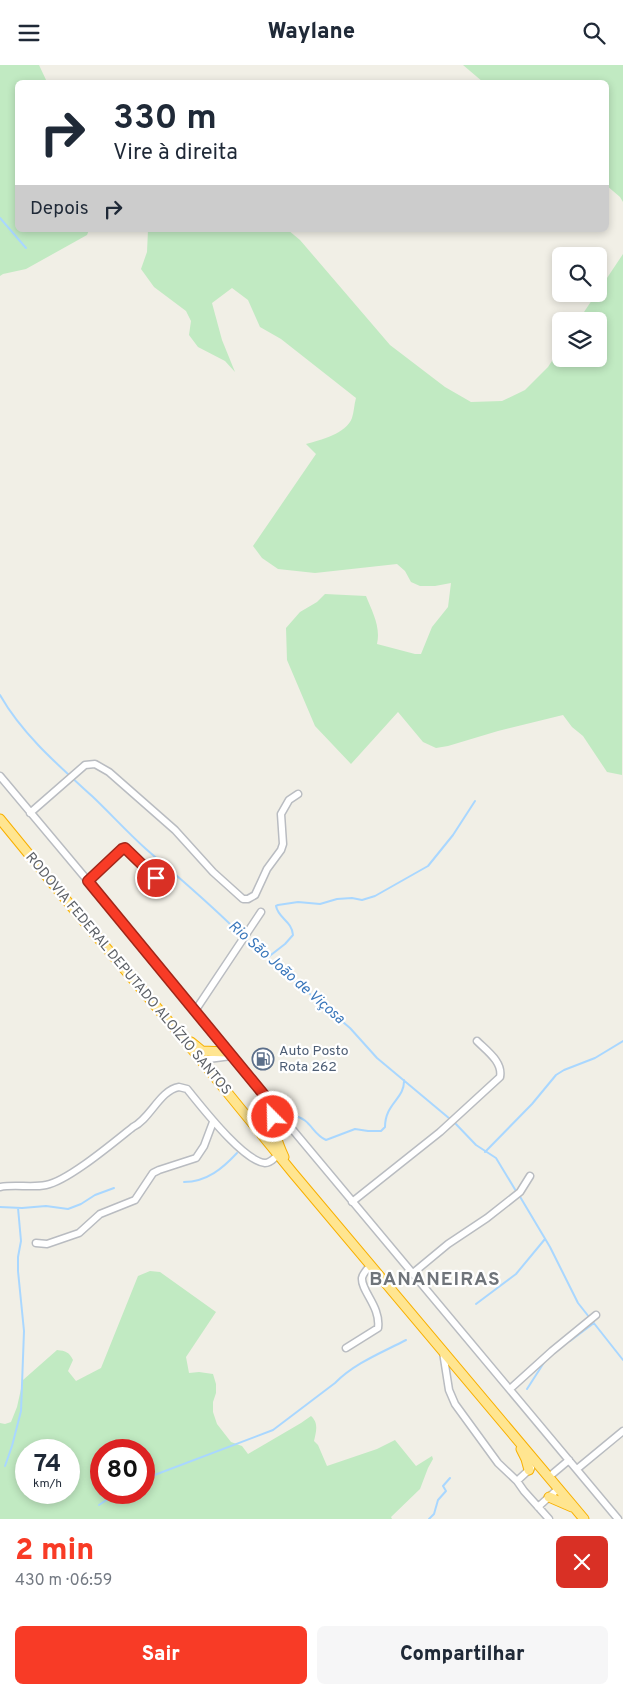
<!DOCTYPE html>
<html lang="pt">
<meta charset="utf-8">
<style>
:root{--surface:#fff;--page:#f6f6f7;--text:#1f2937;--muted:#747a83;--accent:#f83b26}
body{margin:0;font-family:Overpass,sans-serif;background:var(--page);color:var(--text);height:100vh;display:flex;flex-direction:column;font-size:19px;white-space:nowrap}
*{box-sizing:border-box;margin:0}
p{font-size:16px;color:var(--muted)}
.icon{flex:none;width:28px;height:28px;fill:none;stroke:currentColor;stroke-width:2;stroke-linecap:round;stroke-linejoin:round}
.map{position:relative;height:1454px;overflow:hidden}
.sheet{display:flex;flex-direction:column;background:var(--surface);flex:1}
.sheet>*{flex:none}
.guide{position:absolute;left:15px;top:15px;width:594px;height:152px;border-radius:8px;box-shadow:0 2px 8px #0003;background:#fff;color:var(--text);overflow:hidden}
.fabs{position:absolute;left:552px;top:182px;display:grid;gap:10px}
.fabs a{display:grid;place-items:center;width:55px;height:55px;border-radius:8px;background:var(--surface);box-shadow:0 2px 8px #0003;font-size:25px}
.speed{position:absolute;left:15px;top:1374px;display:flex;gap:10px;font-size:25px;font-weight:700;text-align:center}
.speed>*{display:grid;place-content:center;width:65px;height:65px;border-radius:50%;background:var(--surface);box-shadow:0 2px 8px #0003;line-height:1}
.speed small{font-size:12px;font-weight:400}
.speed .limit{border:8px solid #d22;background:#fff;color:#111}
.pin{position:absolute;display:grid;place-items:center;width:42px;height:42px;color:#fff;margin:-21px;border:2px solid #fff;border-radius:50%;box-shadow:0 1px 5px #0007}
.me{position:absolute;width:55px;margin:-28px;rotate:337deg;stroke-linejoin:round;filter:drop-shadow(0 0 4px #0008)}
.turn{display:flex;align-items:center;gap:18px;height:105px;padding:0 15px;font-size:22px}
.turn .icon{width:65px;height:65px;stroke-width:2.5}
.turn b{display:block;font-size:35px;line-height:42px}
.then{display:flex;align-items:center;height:48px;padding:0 15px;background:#0003;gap:10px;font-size:19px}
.round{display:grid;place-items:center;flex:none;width:52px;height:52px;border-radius:8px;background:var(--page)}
.headline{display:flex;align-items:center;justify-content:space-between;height:85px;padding:0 15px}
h1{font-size:30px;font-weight:800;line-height:38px;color:var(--accent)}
.button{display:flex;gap:10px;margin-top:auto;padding:10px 15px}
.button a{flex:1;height:58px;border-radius:8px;background:var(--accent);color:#fff;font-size:20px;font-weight:800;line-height:58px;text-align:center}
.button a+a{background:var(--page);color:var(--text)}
header{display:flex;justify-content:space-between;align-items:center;height:65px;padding:0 15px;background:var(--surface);font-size:22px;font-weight:800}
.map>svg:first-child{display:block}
.green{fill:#c1eac2;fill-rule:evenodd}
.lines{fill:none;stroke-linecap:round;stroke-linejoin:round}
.stream{stroke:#a9d7ff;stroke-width:2}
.minor-casing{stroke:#b9bcc1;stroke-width:9}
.highway-casing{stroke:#f8b000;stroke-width:11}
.minor{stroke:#fff;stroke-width:6}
.highway{stroke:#ffe590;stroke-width:9}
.route-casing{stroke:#a12619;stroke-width:12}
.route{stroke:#f83b26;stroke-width:9}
.labels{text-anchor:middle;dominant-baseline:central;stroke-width:4.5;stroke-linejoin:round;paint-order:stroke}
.street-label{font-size:14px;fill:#5e6268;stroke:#fff}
.service-label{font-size:14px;fill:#4e5e75;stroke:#fff;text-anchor:start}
.water-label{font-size:15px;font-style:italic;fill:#3a77bb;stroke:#fff}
.district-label{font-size:19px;font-weight:bold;letter-spacing:1px;fill:#6f747a;stroke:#fff}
</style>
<header><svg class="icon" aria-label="menu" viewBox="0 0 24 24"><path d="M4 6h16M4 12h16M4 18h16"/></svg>Waylane<svg class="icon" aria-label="search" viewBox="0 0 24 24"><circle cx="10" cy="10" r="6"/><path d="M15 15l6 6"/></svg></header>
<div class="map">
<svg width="623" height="1454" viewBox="0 0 623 1454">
<rect width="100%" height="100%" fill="#f1efe6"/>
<path class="green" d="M 0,0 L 39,0 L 47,17 L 18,18 L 18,165 L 89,165 L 87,170 L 26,204 L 3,209 L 0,211 Z
M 463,0 L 623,0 L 623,137 L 620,132 L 606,120 L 606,18 L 483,17 Z
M 148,165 L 288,165 L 300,175 L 390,280 L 445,322 L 471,337 L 502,336 L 525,325 L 548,302 L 561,282 L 561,294 L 599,294 L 599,256 L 578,256 L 596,229 L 599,229 L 599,225 L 623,189 L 622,710 L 607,707 L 583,671 L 572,662 L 563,650 L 498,666 L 448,681 L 436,683 L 423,677 L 398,647 L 351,699 L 315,661 L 287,595 L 286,563 L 300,547 L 317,537 L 325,529 L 366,531 C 372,546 381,562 377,579 L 415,589 L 421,589 L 432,562 L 448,542 L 451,518 L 435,521 L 420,521 L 411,517 L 405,506 L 397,499 L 315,508 L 278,504 L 262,493 L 253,481 L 316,389 L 306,379 C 320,375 346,369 352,353 C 354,347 354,340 356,333 L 281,274 L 260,262 L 248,235 L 232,223 L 212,238 L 222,275 L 235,307 L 225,296 L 198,282 L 189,270 L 191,256 L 186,246 L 154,222 L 141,204 L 147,187 Z
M 150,1206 L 160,1207 L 216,1247 L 186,1292 L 189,1308 L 199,1307 L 213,1309 L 216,1319 L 216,1328 L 213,1337 L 213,1347 L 217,1359 L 231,1377 L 242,1381 L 248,1389 L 301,1358 L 311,1351 C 319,1358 316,1367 314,1376 L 318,1380 L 327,1401 L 377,1384 L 395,1375 L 416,1401 L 432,1391 L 433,1394 L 428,1403 L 420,1424 L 391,1452 L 392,1454 L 0,1454 L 0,1358 L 5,1359 L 11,1357 L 17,1342 L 23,1315 L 57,1285 C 66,1286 69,1287 73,1295 L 68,1306 L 76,1316 L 101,1303 L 138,1211 ZM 26,1385 L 69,1385 L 69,1428 L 26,1428 ZM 101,1385 L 144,1385 L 144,1428 L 101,1428 Z"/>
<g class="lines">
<path class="stream" d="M 0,153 L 26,183
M 0,630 C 22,669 59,701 92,731 C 110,748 127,767 146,784 C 179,813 212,840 242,871
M 245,874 L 350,963 L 377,993 L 450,1054
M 267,893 L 285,879 L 293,870 C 292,856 278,853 276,841 L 278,840 L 298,837 L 320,839 L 337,834 L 352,833 L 362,835 L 375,831 L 428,801 L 453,770 L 475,736
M 292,1050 C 312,1054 311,1068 326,1075 L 355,1064 L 368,1066 L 381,1066 L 385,1062 C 385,1038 405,1034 404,1015
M 454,1057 L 476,1080 L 496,1093 L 516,1126
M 485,1087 L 532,1039 L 556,1010 L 564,1005 L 595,993 L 623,976
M 184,1117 C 207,1117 223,1103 237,1088
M 519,1130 L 550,1182 L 578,1238 L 623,1295
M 0,1142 L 22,1143 L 46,1141 L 68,1144 L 81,1139 L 95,1130 L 114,1123
M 476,1239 L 516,1209 L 545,1174
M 570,1276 L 594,1258
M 527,1324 L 545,1296
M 5,1401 L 12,1381 L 21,1346 L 24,1266 L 18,1206 L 18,1192 L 21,1176 L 18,1143
M 144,1414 L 273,1365 L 335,1318 C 355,1298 381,1288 406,1275
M 99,1440 L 117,1428
M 429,1454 L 434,1449 L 438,1435 L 446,1426 L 443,1421 L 450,1413"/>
<g class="minor-casing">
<path id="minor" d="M 0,711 L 88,816 L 231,991 L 618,1454
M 30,748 L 85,700 L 95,699 L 109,707 L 175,765 L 213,807 L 243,834 L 248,834 L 255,830 L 267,804 L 281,785 L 283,779 L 281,749 L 289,735 L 298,729
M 88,816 L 122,784 L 125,783 L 156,813
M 195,946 L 261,847
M 201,995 L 231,991
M 258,1066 L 269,1037
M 0,1122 C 15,1119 31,1123 46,1120 C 68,1116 114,1077 133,1062 C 150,1054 160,1025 179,1022 L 187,1024 C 201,1041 243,1096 265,1098 C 271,1098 274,1093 278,1090
M 352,1137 L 440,1067 L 500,1012 C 503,997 487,986 477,976
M 36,1178 L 47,1179 L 79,1168 L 100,1149 L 135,1135 L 153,1108 L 159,1105 L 196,1093 L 204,1081 L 213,1057
M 413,1208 L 448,1179 L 487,1153 L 520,1127 L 530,1111
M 346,1283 L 378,1263 C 381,1242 361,1226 362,1213 C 363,1208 367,1204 371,1200
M 443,1287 L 449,1325 L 455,1339 L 498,1398 L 517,1416
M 510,1324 L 552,1286 L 596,1250
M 531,1403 L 517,1416 L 524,1426 L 549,1454
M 577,1404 L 623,1366
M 550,1411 L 569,1395
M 538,1442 L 559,1423"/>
</g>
<g class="highway-casing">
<path id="highway" d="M 0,754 L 76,847 L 187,978 L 293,1108 L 584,1454
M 191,977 L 202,986 L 227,987
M 274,1042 C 272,1061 276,1075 284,1092
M 521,1384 L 526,1394 L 529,1405
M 549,1432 L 572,1442"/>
</g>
<use href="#minor" class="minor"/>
<use href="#highway" class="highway"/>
</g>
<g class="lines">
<g class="route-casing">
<path id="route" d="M 156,813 L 125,783 L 122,784 L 88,816 L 274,1042 L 273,1052"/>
</g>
<use href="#route" class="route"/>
</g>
<defs>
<g id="fuel-ring" transform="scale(1.125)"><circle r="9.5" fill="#fff" stroke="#5c6f8a" stroke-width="1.5"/><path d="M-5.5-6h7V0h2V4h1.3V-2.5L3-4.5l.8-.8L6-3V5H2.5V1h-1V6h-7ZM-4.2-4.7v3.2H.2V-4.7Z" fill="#5c6f8a"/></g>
</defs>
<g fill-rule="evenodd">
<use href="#fuel-ring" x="263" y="994"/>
</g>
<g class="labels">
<g class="street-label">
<text transform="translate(128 909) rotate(50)">RODOVIA FEDERAL DEPUTADO ALOÍZIO SANTOS</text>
</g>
<g class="service-label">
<text x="279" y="986">Auto Posto<tspan x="279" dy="16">Rota 262</tspan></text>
</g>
<g class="water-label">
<text transform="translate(286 908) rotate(41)">Rio São João de Viçosa</text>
</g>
<g class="district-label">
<text x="435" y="1215">BANANEIRAS</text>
</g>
</g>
</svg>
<div class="fabs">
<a><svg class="icon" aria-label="search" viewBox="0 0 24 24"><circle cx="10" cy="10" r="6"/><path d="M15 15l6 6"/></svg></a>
<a><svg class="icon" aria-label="layers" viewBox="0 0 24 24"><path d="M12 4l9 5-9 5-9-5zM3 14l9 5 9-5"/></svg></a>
</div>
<div class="speed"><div>74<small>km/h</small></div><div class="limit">80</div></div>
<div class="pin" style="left:156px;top:813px;background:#d93025"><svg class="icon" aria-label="arrive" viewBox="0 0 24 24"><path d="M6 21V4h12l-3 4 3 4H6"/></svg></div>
<svg class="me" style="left:273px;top:1052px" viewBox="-20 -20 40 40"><circle r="17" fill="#f83b26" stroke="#fff" stroke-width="3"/><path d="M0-11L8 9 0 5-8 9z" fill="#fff"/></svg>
<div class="guide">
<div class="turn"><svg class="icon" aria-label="right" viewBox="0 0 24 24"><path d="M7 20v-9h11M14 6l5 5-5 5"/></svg><div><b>330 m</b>Vire à direita</div></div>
<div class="then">Depois<svg class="icon" aria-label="right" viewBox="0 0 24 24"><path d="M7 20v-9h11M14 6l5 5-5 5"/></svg></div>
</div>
</div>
<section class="sheet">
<div class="headline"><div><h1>2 min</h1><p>430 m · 06:59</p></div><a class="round" style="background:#d93025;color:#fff"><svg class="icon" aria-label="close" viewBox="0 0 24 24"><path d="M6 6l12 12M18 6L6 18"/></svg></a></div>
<div class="button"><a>Sair</a><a>Compartilhar</a></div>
</section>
